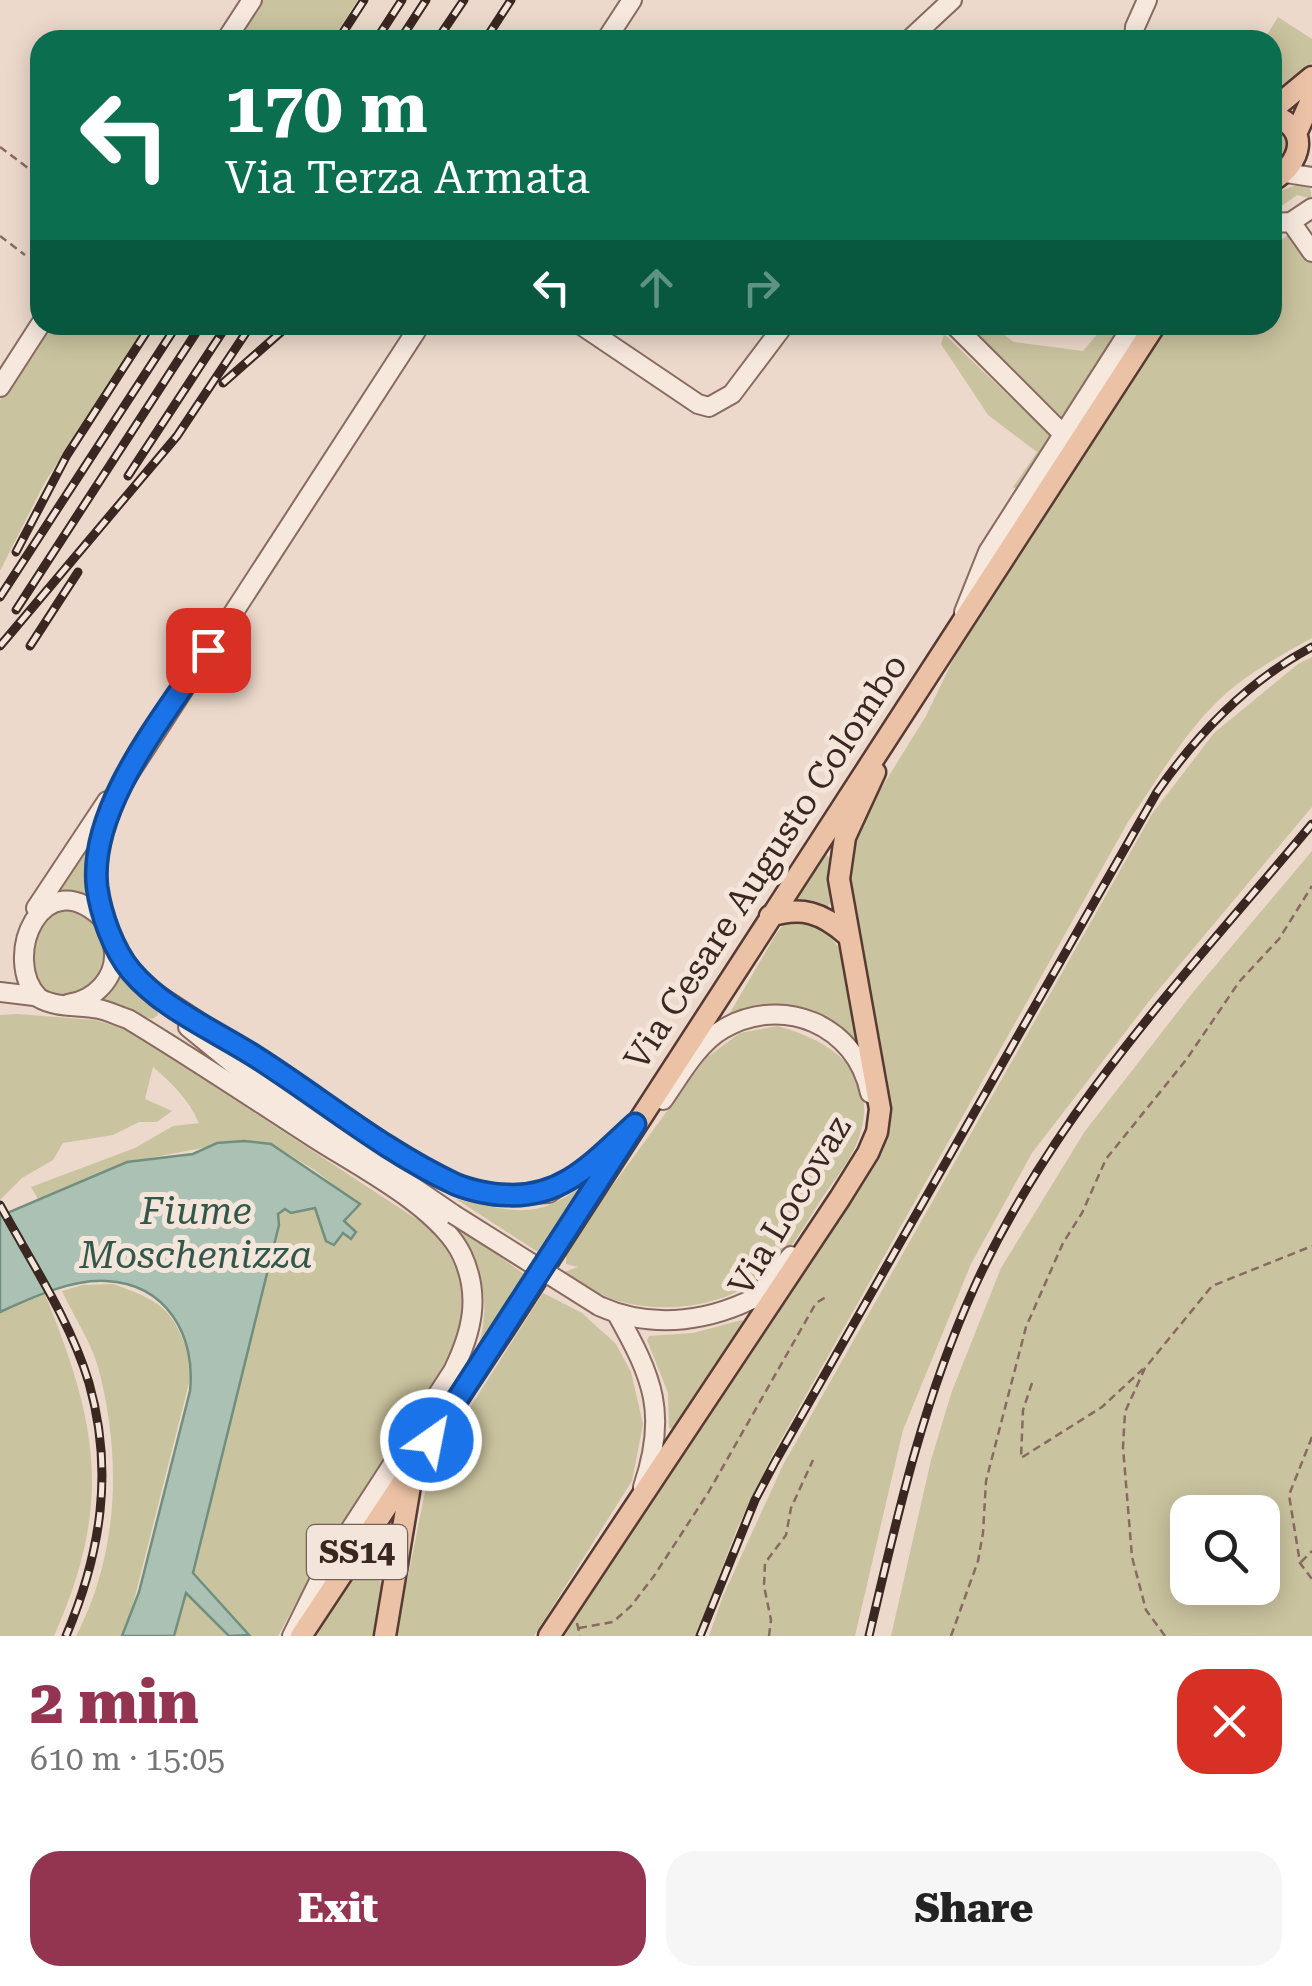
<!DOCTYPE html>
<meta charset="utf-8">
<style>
:root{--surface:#fff;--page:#f6f6f6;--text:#222;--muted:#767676;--accent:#933450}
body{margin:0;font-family:"Roboto Serif",serif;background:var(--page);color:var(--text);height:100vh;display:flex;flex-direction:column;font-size:38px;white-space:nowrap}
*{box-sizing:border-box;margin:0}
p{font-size:32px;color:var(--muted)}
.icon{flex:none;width:55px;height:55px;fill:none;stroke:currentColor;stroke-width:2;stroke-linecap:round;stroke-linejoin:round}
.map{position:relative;height:1636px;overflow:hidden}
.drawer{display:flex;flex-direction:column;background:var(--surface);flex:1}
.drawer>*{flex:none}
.banner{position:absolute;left:30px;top:30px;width:1252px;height:305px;border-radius:30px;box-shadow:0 5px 25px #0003;background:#0b6e4f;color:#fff;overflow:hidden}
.fabs{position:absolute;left:1170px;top:1495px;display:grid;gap:20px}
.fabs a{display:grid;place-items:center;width:110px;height:110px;border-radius:20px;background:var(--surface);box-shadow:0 5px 25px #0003;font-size:50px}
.pin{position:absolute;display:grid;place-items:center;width:85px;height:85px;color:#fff;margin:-42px;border-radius:20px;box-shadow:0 5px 15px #0006}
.me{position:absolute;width:110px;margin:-55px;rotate:33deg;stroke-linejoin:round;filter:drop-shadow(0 0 8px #0008)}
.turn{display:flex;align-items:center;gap:35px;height:210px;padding:0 30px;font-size:45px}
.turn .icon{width:130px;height:130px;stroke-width:2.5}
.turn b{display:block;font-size:70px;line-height:85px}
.lanes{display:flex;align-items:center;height:95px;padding:0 30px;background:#0003;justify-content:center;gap:50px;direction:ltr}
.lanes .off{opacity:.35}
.round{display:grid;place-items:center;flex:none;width:105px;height:105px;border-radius:30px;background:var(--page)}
.headline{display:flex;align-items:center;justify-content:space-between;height:170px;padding:0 30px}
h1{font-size:60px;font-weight:800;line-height:75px;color:var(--accent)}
.button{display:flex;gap:20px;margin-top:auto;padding:20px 30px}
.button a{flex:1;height:115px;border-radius:30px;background:var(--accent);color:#fff;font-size:40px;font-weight:800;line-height:115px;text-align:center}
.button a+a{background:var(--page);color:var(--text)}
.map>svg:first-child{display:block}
.green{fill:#cac39f;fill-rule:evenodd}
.water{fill:#abc1b4;stroke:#718f7f;stroke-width:2.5}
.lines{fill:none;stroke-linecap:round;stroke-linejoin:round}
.minor-casing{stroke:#886a60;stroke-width:22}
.major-casing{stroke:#573a33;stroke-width:25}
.path{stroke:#886a60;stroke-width:2.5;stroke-dasharray:8 5;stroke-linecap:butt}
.minor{stroke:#f7e8de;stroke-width:18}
.major{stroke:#ecc2a6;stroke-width:20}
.rail-casing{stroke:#3a2722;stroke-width:9}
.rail{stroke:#f4e5da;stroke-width:5;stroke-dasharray:15;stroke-linecap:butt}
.minor-bridge-casing{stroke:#886a60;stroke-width:22;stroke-linecap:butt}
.minor-bridge{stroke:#f7e8de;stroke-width:18}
.route-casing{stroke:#114b97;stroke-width:25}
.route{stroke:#1a73e8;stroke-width:18}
.labels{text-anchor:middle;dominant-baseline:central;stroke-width:10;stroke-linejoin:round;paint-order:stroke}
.shield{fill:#f4e5da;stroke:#726059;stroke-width:2.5}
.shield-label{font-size:32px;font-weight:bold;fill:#3a2722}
.street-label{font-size:35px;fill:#3a2722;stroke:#f4e5da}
.water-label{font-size:38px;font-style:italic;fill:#33584b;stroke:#f4e5da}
</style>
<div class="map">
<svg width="1312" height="1636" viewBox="0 0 1312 1636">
<rect width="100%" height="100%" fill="#ecd9cb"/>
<path class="green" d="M 263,0 L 358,0 L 332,40 L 237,40 Z
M 1278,17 L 1312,39 L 1312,63 L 1273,97 L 1272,40 L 1264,40 Z
M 1273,127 C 1288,133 1288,143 1286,158 L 1273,168 Z
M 1299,184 L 1310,188 L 1312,199 L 1297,195 L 1273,212 L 1273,194 Z
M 1288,235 L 1296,236 L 1312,259 L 1312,638 C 1281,655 1247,674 1221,698 C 1184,733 1157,780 1128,822 L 773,1454 L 737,1529 L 696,1636 L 562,1636 L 690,1438 L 888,1117 L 888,1082 L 856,930 L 850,880 L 854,832 L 926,716 L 962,641 L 1167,325 L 1272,325 L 1273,246 Z
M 49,325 L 147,325 L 45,482 L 0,571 L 0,400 Z
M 967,325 L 990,325 L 1014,342 L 1083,351 L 1105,325 L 1124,325 L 1062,417 Z
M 944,334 L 1052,437 L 1018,490 L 1013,487 L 1037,452 L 988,415 L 941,344 Z
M 1312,657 L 1312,807 L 1150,1000 L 1032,1153 L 971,1264 L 903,1430 L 855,1636 L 709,1636 L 723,1596 L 783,1465 L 1152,814 L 1214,733 L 1298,664 Z
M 87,843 L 91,850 L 89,896 L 85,900 L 54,891 Z
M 1312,851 L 1312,1636 L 891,1636 L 931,1460 L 952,1391 L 1001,1268 L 1085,1131 L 1194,991 ZM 1188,1512 L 1262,1512 L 1262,1588 L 1188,1588 Z
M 825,854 L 830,858 L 832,901 L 826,909 L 796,902 L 794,897 Z
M 65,909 C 111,917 111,943 100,980 C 70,998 56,1006 29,979 L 35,920 Z
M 799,917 L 823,928 L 840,949 L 860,1036 L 851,1040 C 800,1008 787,998 727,1018 L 776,934 L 788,919 Z
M 118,965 L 157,1008 L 158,1015 L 152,1019 L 96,1000 Z
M 18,1014 L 95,1020 L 127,1029 L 424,1224 C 448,1248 466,1275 463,1311 C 458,1364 416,1409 389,1452 C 350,1513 312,1573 278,1636 L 249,1636 L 193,1573 L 279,1225 L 278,1213 L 286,1209 L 291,1213 L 315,1208 L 326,1240 L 343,1233 L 356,1232 L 344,1221 L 359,1205 L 316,1171 L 272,1144 L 239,1141 L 129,1162 L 38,1199 L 31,1187 L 135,1148 L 173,1126 L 199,1123 C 189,1100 172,1083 153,1067 L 145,1099 L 172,1111 L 157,1122 L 139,1122 L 113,1135 L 63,1143 L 53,1160 L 22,1178 L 0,1200 L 0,1015 Z
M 777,1026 C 826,1039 878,1069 861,1131 C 855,1156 833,1181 819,1203 C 808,1220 798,1238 785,1254 C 747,1303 675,1317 618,1301 C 600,1296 581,1282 564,1272 L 578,1267 L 566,1264 L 566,1249 L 706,1058 L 740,1033 Z
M 585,1183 L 541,1254 L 456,1199 C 511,1211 538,1222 585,1183 Z
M 452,1223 L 527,1276 L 477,1350 C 493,1303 482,1261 452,1223 Z
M 113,1284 C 168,1303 175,1313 193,1367 L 127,1628 L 121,1636 L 76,1636 C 119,1554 122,1456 98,1367 C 91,1342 73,1315 62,1291 L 82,1285 Z
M 543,1293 L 582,1313 L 616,1344 L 631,1372 L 643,1424 L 632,1481 L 534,1636 L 396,1636 L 429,1472 Z
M 45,1294 C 98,1425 113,1503 54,1636 L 0,1636 L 0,1312 Z
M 742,1320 L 746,1324 L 676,1432 L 669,1427 L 668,1393 L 647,1340 L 649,1336 L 693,1333 Z
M 366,1567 C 393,1580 379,1612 375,1636 L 314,1636 L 359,1569 Z
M 185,1593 L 229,1636 L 174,1636 Z"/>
<path class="water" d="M 244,1141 L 271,1144 L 360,1204 L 344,1221 L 356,1232 L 351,1239 L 343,1233 L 334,1245 L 326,1241 L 315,1208 L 291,1213 L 285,1209 L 278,1214 L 279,1225 L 193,1573 L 249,1635 L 229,1636 L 186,1593 L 174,1636 L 122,1636 L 139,1592 L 190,1391 C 196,1336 167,1284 106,1281 C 71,1279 31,1298 0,1312 L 0,1216 L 127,1162 L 193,1154 L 217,1143 Z"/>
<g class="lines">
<g class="minor-casing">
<path id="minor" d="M 226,40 L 252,0
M 606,40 L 632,0
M 909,40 L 952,0
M 1134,40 L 1135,27 L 1147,0
M 1286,173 L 1312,177
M 1291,222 L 1312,252
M 1272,223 L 1291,222 L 1312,208
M 581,325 L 698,404 L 709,407 L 732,394 L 784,325
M 954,325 L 1062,433
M 0,387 L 40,325
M 964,612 L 988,552 L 1133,325
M 36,908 L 107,801
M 105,921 C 42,857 0,960 39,998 C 56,1008 79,1005 99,1009 C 109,1011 118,1016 128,1019 C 191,1057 252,1098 314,1138 C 359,1167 439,1207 462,1255 C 481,1296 472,1332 453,1371 L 326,1567 L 292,1636
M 115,946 L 129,969 L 155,996
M 146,987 L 410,1160 L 459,1186 L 505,1196 L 549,1193 L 591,1164 L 627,1131
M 0,992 L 34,996
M 68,1004 C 82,1002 93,996 102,986 C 131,954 99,919 97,884 C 95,849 108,817 121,786 L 420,325
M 188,1027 L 232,1063 L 453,1214
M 663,1100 C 680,1076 697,1044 723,1029 C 783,994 856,1025 870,1093
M 755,1298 L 791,1256
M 599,1306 C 655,1331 714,1321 766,1292
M 617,1314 C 653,1378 668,1414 643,1487"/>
</g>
<g class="major-casing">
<path id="major" d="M 1272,110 L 1312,77
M 1272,115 C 1312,129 1301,163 1272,181
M 1296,134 L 1312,98
M 770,916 C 802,906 822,913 846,934
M 301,1636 L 504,1329 L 1155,325
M 385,1636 L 412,1474
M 549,1636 L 840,1198 L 868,1153 L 877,1132 L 880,1109 L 839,879 L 845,837 L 875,772"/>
</g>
<path class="path" d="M 0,147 L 40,177
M 0,236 L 25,255
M 1032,1383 L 1023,1410 L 1021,1458 L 1102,1407 L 1143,1369
M 1312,1437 L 1289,1495 L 1300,1563 L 1312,1579
M 1301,1562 L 1312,1551
M 577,1623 L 580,1636
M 579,1628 L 613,1622 L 631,1606 L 654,1576 L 708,1493 L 816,1303 L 826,1297
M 769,1636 L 771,1620 L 764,1586 L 765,1563 L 786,1535 L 791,1508 L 813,1460
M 951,1636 L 978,1561 L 983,1533 L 986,1481 L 1026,1327 L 1063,1243 L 1082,1213 L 1106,1159 L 1186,1060 L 1239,982 L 1279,939 L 1312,886
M 1165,1636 L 1146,1610 L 1132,1557 L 1123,1447 L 1125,1412 L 1145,1368 L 1212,1286 L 1312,1246"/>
<use href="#minor" class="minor"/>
<use href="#major" class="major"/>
<g class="rail-casing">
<path id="rail" d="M 338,40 L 364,0
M 376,40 L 402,0
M 400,40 L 426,0
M 437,40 L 464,0
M 485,40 L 511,0
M 223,383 L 289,325
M 128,476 L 227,325
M 16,552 L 67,455 L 151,325
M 0,597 L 177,325
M 16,610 L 201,325
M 0,646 L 177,436 L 251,325
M 30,646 L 78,572
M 0,1205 C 31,1262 70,1320 89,1383 C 114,1471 101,1553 66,1636
M 700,1636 L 755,1500 L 775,1462 L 1157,792 C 1198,733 1248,681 1312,647
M 869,1636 C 897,1517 923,1400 974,1288 C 1053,1113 1190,970 1312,824"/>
</g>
<use href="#rail" class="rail"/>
<g class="minor-bridge-casing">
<path id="minor-bridge" d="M 453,1214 L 599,1306"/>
</g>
<use href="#minor-bridge" class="minor-bridge"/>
</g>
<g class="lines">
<g class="route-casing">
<path id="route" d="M 208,650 C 166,714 88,807 97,887 C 101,915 113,949 131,971 C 163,1009 214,1030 256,1057 C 322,1099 384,1151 455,1184 C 469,1190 491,1195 507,1195 C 564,1198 595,1160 635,1124 L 431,1440"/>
</g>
<use href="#route" class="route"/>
</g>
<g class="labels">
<rect class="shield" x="307" y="1525" width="100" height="54" rx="8"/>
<g class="shield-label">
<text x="357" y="1552">SS14</text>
</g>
<g class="street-label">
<text transform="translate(766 862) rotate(-57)">Via Cesare Augusto Colombo</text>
<text transform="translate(790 1206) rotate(-59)">Via Locovaz</text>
</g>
<g class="water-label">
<text x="196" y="1211">Fiume<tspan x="196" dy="44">Moschenizza</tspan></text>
</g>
</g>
</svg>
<div class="fabs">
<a><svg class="icon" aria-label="search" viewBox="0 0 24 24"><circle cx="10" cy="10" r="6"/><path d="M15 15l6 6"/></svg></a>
</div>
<div class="pin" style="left:208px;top:650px;background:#d93025"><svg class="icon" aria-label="arrive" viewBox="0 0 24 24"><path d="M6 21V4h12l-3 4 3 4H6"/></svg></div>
<svg class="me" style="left:431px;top:1440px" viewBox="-20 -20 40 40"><circle r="17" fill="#1a73e8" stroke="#fff" stroke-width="3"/><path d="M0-11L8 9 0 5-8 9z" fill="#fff"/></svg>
<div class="banner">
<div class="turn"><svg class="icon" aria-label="left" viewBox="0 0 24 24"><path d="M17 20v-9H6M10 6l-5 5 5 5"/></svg><div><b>170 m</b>Via Terza Armata</div></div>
<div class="lanes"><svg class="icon" aria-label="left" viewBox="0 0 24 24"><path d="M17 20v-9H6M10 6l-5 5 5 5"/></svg><svg class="icon off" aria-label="ahead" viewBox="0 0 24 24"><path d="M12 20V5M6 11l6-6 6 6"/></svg><svg class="icon off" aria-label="right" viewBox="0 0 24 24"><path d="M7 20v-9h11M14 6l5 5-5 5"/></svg></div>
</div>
</div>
<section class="drawer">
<div class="headline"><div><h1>2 min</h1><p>610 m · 15:05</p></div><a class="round" style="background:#d93025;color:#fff"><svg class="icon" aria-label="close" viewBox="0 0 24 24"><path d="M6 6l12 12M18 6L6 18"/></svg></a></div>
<div class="button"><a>Exit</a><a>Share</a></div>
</section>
